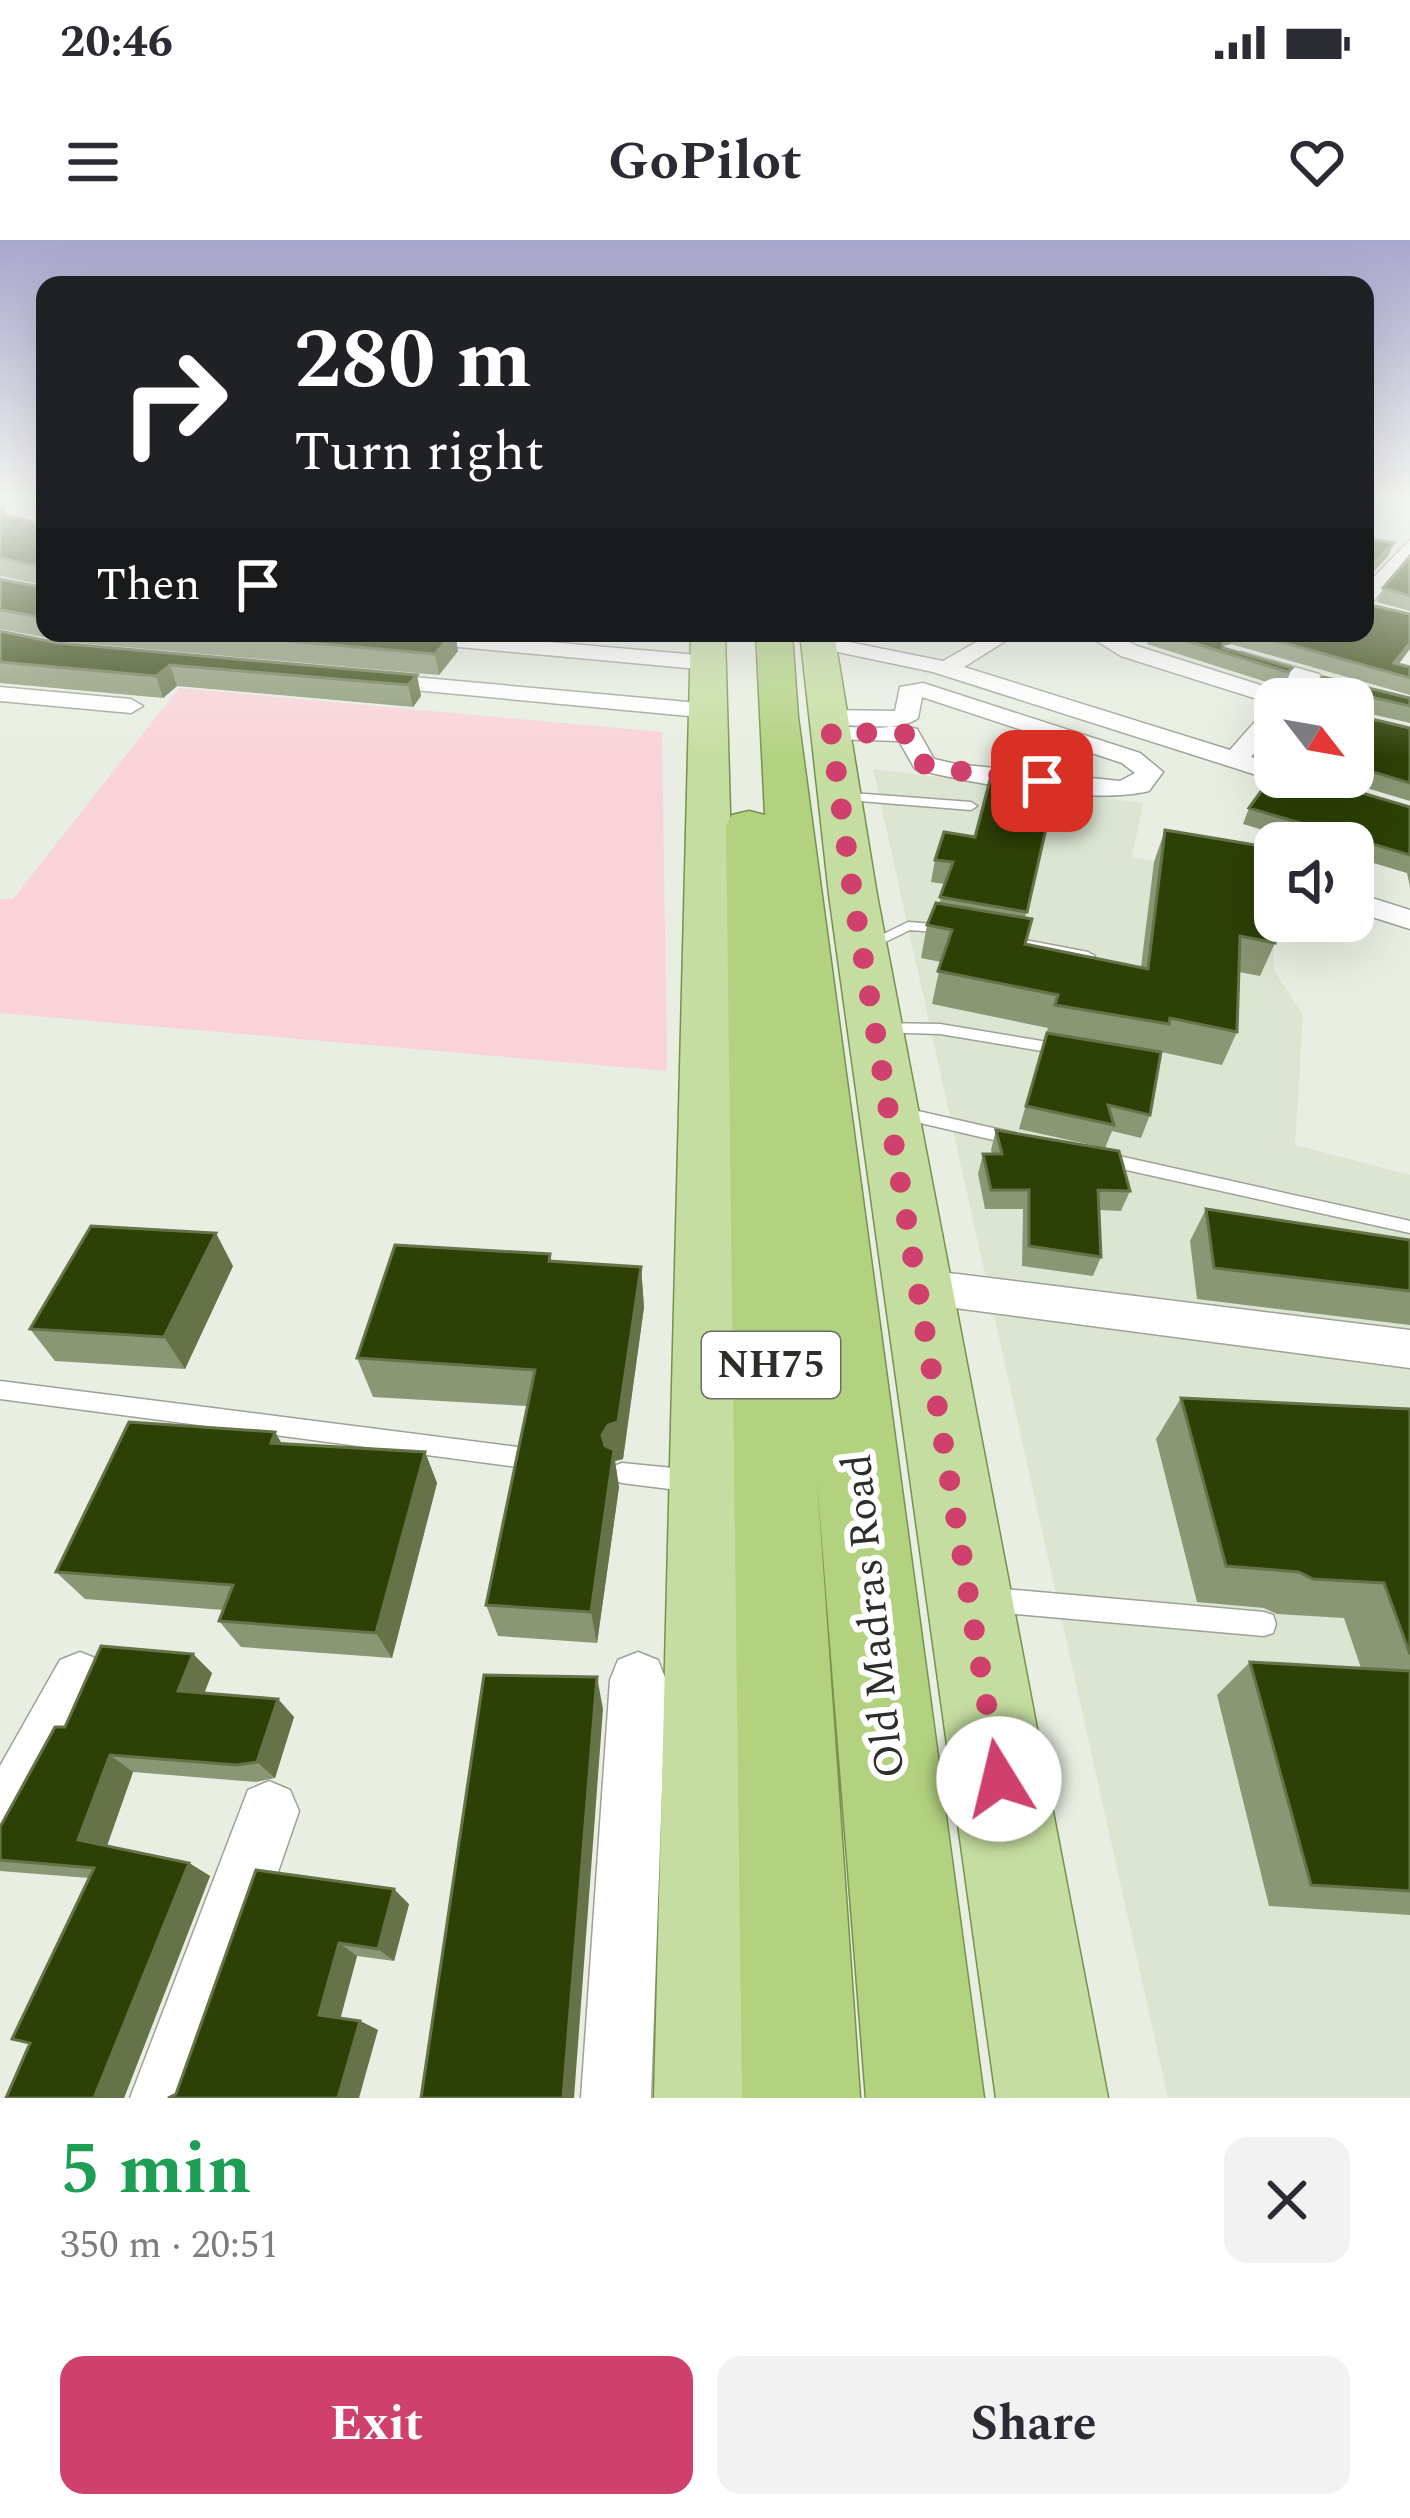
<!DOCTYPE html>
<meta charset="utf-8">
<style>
:root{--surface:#fff;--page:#f2f2f3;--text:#2b2b33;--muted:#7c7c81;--accent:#cf416c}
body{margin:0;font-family:Spectral,serif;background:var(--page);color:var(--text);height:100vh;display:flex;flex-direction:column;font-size:45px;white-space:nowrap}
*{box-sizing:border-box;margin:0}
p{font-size:39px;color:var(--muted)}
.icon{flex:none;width:66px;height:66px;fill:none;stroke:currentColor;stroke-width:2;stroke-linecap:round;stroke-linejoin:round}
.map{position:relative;height:1858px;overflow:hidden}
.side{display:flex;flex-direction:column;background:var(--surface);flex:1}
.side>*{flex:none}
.banner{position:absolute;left:36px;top:36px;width:1338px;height:366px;border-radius:24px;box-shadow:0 12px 48px #0002;background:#202124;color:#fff;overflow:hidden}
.needle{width:78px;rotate:121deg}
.tools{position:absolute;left:1254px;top:438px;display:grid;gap:24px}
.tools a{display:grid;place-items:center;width:120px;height:120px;border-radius:24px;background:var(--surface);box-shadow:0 12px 48px #0002;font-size:60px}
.pin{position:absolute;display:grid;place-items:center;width:102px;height:102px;color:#fff;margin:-51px;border-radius:24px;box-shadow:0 6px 18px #0006}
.me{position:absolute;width:132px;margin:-66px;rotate:351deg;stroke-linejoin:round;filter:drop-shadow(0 0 9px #0008)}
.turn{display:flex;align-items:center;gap:42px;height:252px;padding:0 60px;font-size:54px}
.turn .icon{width:156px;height:156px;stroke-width:2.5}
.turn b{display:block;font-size:84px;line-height:102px}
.then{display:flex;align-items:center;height:114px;padding:0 60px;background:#0003;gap:24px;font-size:45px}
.round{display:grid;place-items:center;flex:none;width:126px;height:126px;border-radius:24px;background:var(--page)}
.head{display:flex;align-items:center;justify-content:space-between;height:204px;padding:0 60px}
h1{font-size:72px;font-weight:700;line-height:90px;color:#1e9e55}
.primary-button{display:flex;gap:24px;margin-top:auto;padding:24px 60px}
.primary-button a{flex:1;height:138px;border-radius:24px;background:var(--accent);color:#fff;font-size:48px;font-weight:700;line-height:138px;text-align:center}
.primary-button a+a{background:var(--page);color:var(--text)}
.status{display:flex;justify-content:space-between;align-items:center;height:84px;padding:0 60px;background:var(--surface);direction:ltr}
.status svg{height:33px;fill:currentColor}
header{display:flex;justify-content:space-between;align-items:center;height:156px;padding:0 60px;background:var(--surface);font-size:54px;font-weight:700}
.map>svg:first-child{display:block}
.built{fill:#dbe5d2}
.green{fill:#fad2d9}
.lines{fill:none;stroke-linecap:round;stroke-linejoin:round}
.service-casing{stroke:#9da296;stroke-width:3}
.minor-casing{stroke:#9da296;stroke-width:3}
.primary-casing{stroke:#76914d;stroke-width:3}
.trunk-casing{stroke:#76914d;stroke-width:3}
.service{fill:#fff;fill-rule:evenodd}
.minor{fill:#fff;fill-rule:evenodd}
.primary{fill:#c5dda0;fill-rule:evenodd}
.trunk{fill:#b2d280;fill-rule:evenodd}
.wall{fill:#8a9774}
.shaded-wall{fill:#657448}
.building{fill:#2d4006;stroke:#657448;stroke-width:3}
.route{stroke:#cf416c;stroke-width:21;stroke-dasharray:0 37.8}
.labels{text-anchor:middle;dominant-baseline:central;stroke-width:12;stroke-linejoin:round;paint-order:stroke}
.shield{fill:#fff;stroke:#6b6d69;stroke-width:3}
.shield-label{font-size:39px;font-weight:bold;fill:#2b2e29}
.street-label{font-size:42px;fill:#2b2e29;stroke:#fff}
</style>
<div class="status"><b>20:46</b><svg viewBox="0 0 49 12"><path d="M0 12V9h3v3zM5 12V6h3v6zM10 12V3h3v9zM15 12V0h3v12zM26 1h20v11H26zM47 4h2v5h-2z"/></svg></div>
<header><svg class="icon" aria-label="menu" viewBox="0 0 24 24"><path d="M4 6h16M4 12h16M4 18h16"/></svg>GoPilot<svg class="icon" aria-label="heart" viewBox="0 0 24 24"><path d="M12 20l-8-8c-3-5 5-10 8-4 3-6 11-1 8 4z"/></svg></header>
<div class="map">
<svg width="1410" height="1858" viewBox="0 0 1410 1858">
<rect width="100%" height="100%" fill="#e8eee1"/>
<path class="built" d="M 873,529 L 1143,563 L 1132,617 L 1272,640 L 1274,731 L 1303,774 L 1295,905 L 1410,935 L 1410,1858 L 1168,1858 Z"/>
<path class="green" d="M 179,448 L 662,492 L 667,831 L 0,773 L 0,659 L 13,659 Z"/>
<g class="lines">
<g class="service-casing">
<path id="service" d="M 839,552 L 971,562 L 977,566 L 971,570 L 835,559 L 833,556 Z
M 908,682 L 948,685 L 955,689 L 948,693 L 910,690 L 871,709 L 866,710 L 859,706 Z
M 1004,696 L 1088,712 L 1095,716 L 1088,720 L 999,703 L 999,697 Z
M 880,783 L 940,784 L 1066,805 L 1074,810 L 1066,815 L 940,794 L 874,792 L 872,788 L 874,784 Z
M 896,866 L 1015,893 L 1024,899 L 1015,905 L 890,876 L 887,872 L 890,868 Z
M 1101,912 L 1406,980 L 1410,981 L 1410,993 L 1095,923 L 1092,918 L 1095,913 Z
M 0,1141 L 518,1207 L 526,1210 L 529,1217 L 526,1224 L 518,1227 L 0,1159 Z
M 622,1223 L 693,1230 L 701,1234 L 704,1241 L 701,1248 L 693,1252 L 622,1243 L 614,1240 L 611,1233 L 614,1226 Z
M 992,1348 L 1264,1372 L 1273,1375 L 1276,1384 L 1273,1393 L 1264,1396 L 992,1372 L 983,1369 L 980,1360 L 983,1351 Z"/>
</g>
<g class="minor-casing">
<path id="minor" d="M 1410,300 L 1410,317 L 1372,363 L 1365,365 L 1365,346 Z
M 362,393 L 445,393 L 709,416 L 720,423 L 709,430 L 373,399 Z
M 992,393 L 1018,393 L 964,427 L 1230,510 L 1267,468 L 1275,466 L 1275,488 L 1251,517 L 1275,525 L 1275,537 L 1285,537 L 1266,538 L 933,432 L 819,408 L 808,402 L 819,396 L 943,421 Z
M 1084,393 L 1111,393 L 1137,406 L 1289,454 L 1293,459 L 1275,459 L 1273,464 L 1121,416 Z
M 1241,412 L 1319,434 L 1322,439 L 1311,446 L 1233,424 L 1233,414 Z
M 369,433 L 710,464 L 722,471 L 710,478 L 361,445 L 358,440 Z
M 923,443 L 1140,513 L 1163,532 L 1149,551 C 1092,565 974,544 915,529 L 899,501 L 831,499 L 819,492 L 831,485 L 908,487 L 917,489 L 934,519 L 956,524 L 1120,541 L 1135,533 L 1122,523 L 922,457 L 918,478 C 901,492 834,491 817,477 L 829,470 L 895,471 L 900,447 Z
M 0,447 L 131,459 L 143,466 L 131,473 L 0,461 Z
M 1353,652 L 1410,670 L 1410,689 L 1353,671 Z
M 917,1029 L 1410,1090 L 1410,1128 L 917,1063 L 902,1058 L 896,1046 L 902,1034 Z
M 80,1412 L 100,1420 L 108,1440 L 21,1606 L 0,1615 L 0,1526 L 60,1420 Z
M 638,1412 L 658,1420 L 666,1440 L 651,1858 L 581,1858 L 610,1440 L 618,1420 Z
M 269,1541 L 290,1550 L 299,1571 L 200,1858 L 130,1858 L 248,1550 Z"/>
</g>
<g class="primary-casing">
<path id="primary" d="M 691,393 L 725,393 L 766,1858 L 654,1858 Z
M 800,393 L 834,393 L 877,655 L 1108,1858 L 996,1858 L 829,655 Z"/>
</g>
<g class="trunk-casing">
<path id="trunk" d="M 756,393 L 792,393 L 798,477 L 984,1858 L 866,1858 L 817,1239 L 860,1858 L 742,1858 L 726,585 L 732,575 L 749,571 L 765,575 Z"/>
</g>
<use href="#service" class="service"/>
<use href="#minor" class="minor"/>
<use href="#primary" class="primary"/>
<use href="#trunk" class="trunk"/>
</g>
<path class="wall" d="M 45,258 L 45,393 L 455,393 L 458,411 L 439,435 L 69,402 L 0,389 L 0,339 L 36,346 L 38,344 L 0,336 L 0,263 L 13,278 L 37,283 L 39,281 L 37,281 L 29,263 Z
M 1365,298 L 1388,316 L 1367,339 L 1370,365 L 1398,424 L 1410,427 L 1410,455 L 1231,404 L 1223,406 L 1223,408 L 1292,428 L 1286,443 L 1282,447 L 1147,404 L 1150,393 L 1365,393 Z
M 1410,316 L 1410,371 L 1377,362 L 1383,348 Z
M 0,391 L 58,403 L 417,435 L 421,456 L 413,467 L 177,446 L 163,458 L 0,443 Z
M 1300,448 L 1410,458 L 1410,483 L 1358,471 L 1359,476 L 1410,488 L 1410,561 L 1330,537 L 1353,537 L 1353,459 Z
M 1275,484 L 1275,521 L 1259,515 L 1265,499 Z
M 1055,549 L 1025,678 L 1025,705 L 1141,727 L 1154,622 L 1165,590 L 1275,703 L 1260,736 L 1239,732 L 1237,792 L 1222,825 L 1161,812 L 1150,875 L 1141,898 L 1112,891 L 1105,908 L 1019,889 L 1048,788 L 932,764 L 941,722 L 921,718 L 927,685 L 939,664 L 945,644 L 931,642 L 935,620 Z
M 1410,567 L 1410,647 L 1407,633 L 1353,617 L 1353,603 L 1306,603 L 1243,584 L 1249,568 Z
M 996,890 L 1130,951 L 1121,971 L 1099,970 L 1101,1017 L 1093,1036 L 1022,1026 L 1023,969 L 985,969 L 978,934 L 983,914 L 992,914 L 991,910 Z
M 1206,969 L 1410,1000 L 1410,1085 L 1197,1059 L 1190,1001 Z
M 550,1014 L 552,1022 L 641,1027 L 644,1067 L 623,1219 L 615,1221 L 619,1247 L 597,1403 L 498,1396 L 486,1365 L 527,1166 L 373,1157 L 357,1118 Z
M 233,1026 L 185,1129 L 55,1121 L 30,1089 Z
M 1181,1158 L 1410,1169 L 1410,1675 L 1269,1666 L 1217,1455 L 1250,1422 L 1361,1428 L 1344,1378 L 1277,1374 L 1264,1368 L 1197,1362 L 1156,1199 Z
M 275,1192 L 282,1204 L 425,1212 L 437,1243 L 392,1418 L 241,1407 L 219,1381 L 223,1370 L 85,1359 L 56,1332 Z
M 193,1414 L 212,1433 L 204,1453 L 278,1459 L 294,1477 L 275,1538 L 256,1542 L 133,1532 L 107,1606 L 189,1623 L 210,1636 L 124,1858 L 6,1858 L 30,1803 L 89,1638 L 0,1631 L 0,1587 L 65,1487 Z
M 256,1630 L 409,1664 L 394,1721 L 357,1716 L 340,1778 L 360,1781 L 378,1790 L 176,1854 Z"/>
<path class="shaded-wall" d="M 1380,258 L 1384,258 L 1365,284 L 1365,278 Z
M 1394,303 L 1388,316 L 1365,341 L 1366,332 Z
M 453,393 L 455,393 L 458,411 L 439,435 L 435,414 Z
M 1223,393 L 1235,393 L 1231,404 L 1218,407 Z
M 1410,403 L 1410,409 L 1392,433 L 1394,423 Z
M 170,425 L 177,446 L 163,458 L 156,436 Z
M 417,435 L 421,456 L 413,467 L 408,445 Z
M 216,993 L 233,1026 L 185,1129 L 164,1097 Z
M 641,1027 L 644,1067 L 623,1219 L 615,1221 L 619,1247 L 597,1403 L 591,1372 L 607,1231 L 602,1195 Z
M 275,1192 L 292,1222 L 271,1203 Z
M 425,1212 L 437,1243 L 392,1418 L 376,1393 Z
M 193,1414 L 212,1433 L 198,1470 L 178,1451 Z
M 597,1437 L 603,1469 L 574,1858 L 563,1858 Z
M 278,1459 L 294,1477 L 275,1538 L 257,1522 Z
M 110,1515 L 133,1532 L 104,1614 L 78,1600 Z
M 189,1623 L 210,1636 L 124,1858 L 94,1858 Z
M 394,1649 L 409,1664 L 394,1721 L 378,1709 Z
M 339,1703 L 357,1716 L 339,1784 L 319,1775 Z
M 360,1781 L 378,1790 L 359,1858 L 338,1858 Z"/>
<path class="building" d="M 41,258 L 45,258 L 45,378 L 0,370 L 0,339 L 36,346 L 41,341 L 41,327 L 0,318 L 0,263 L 8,265 L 3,269 L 7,276 L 37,283 L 42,279 L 41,266 L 29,263 Z
M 1365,258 L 1380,258 L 1365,278 Z
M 1365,298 L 1394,303 L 1366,332 L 1370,365 L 1410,374 L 1410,403 L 1394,423 L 1410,427 L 1410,438 L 1249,393 L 1365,393 Z
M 1410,316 L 1410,356 L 1383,348 Z
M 0,391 L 58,403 L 417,435 L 408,445 L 170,425 L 156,436 L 0,422 Z
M 198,393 L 453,393 L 435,414 Z
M 1161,393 L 1223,393 L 1223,408 L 1292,428 L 1288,432 Z
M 1323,437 L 1410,458 L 1410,466 L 1357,454 L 1359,476 L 1410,488 L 1410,543 L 1353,526 L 1353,459 L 1293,459 L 1300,448 L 1311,447 Z
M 1275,484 L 1275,503 L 1265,499 Z
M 1275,532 L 1275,537 L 1308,537 L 1410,567 L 1410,615 L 1249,568 Z
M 990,540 L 1055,549 L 1027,672 L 940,657 L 953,622 L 935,620 L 944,592 L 975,597 Z
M 1165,590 L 1274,608 L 1275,703 L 1240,696 L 1237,792 L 1170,778 L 1169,784 L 1055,765 L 1058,755 L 938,731 L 952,690 L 927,685 L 936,663 L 1032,679 L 1025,704 L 1148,729 Z
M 1047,793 L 1161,812 L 1150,875 L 1108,865 L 1114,885 L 1026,866 Z
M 996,890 L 1119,911 L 1130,951 L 1098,950 L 1101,1017 L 1029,1006 L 1029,950 L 991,950 L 983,914 L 1002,914 Z
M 1206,969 L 1410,1000 L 1410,1051 L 1214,1028 Z
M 91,986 L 216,993 L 164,1097 L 30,1089 Z
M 395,1005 L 550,1014 L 549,1021 L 641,1027 L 618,1182 L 608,1185 L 602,1195 L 605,1206 L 614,1210 L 591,1372 L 486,1365 L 535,1130 L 357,1118 Z
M 1181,1158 L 1410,1169 L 1410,1414 L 1384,1343 L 1313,1339 L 1299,1332 L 1226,1326 Z
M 129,1182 L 275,1192 L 271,1203 L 425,1212 L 376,1393 L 219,1381 L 233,1345 L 56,1332 Z
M 101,1406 L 193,1414 L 178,1451 L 278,1459 L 257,1522 L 237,1525 L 110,1515 L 78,1600 L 189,1623 L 94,1858 L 6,1858 L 30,1803 L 12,1799 L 94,1628 L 0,1620 L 0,1587 L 55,1487 L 65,1487 Z
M 1250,1422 L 1410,1431 L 1410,1651 L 1311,1645 Z
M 484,1435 L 597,1437 L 563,1858 L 421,1858 Z
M 256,1630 L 394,1649 L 378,1709 L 339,1703 L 319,1775 L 360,1781 L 338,1858 L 168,1858 L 176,1854 Z"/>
<linearGradient id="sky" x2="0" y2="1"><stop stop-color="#a7a6cd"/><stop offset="0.5" stop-color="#f5f7f2"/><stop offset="1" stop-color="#f5f7f2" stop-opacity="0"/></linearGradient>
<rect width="1410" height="518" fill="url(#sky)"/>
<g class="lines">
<path class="route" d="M 999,1539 L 853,656 L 831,492 L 908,494 L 924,524 L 935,528 L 1042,541"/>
</g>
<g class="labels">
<rect class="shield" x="702" y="1092" width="138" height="66" rx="9"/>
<g class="shield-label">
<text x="771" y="1125">NH75</text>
</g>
<g class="street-label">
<text transform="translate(874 1376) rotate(-96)">Old Madras Road</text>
</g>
</g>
</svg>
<div class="tools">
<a><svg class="needle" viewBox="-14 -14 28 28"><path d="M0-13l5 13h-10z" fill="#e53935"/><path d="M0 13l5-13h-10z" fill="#7c7c81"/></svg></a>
<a><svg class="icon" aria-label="sound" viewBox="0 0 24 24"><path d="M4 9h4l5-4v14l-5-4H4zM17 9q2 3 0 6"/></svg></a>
</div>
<div class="pin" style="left:1042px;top:541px;background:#d93025"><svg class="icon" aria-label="arrive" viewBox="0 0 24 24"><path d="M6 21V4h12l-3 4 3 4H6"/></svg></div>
<svg class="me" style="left:999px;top:1539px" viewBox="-20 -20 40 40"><circle r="19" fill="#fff"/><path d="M0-13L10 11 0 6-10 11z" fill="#cf416c"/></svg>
<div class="banner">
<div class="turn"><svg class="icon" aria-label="right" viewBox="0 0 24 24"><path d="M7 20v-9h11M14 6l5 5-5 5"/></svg><div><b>280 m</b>Turn right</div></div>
<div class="then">Then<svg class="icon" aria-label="arrive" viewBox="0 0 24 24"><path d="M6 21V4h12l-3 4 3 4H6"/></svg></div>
</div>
</div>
<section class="side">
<div class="head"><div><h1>5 min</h1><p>350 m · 20:51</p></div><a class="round"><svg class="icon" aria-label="close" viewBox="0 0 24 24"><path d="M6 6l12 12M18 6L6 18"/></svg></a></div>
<div class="primary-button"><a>Exit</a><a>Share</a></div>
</section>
